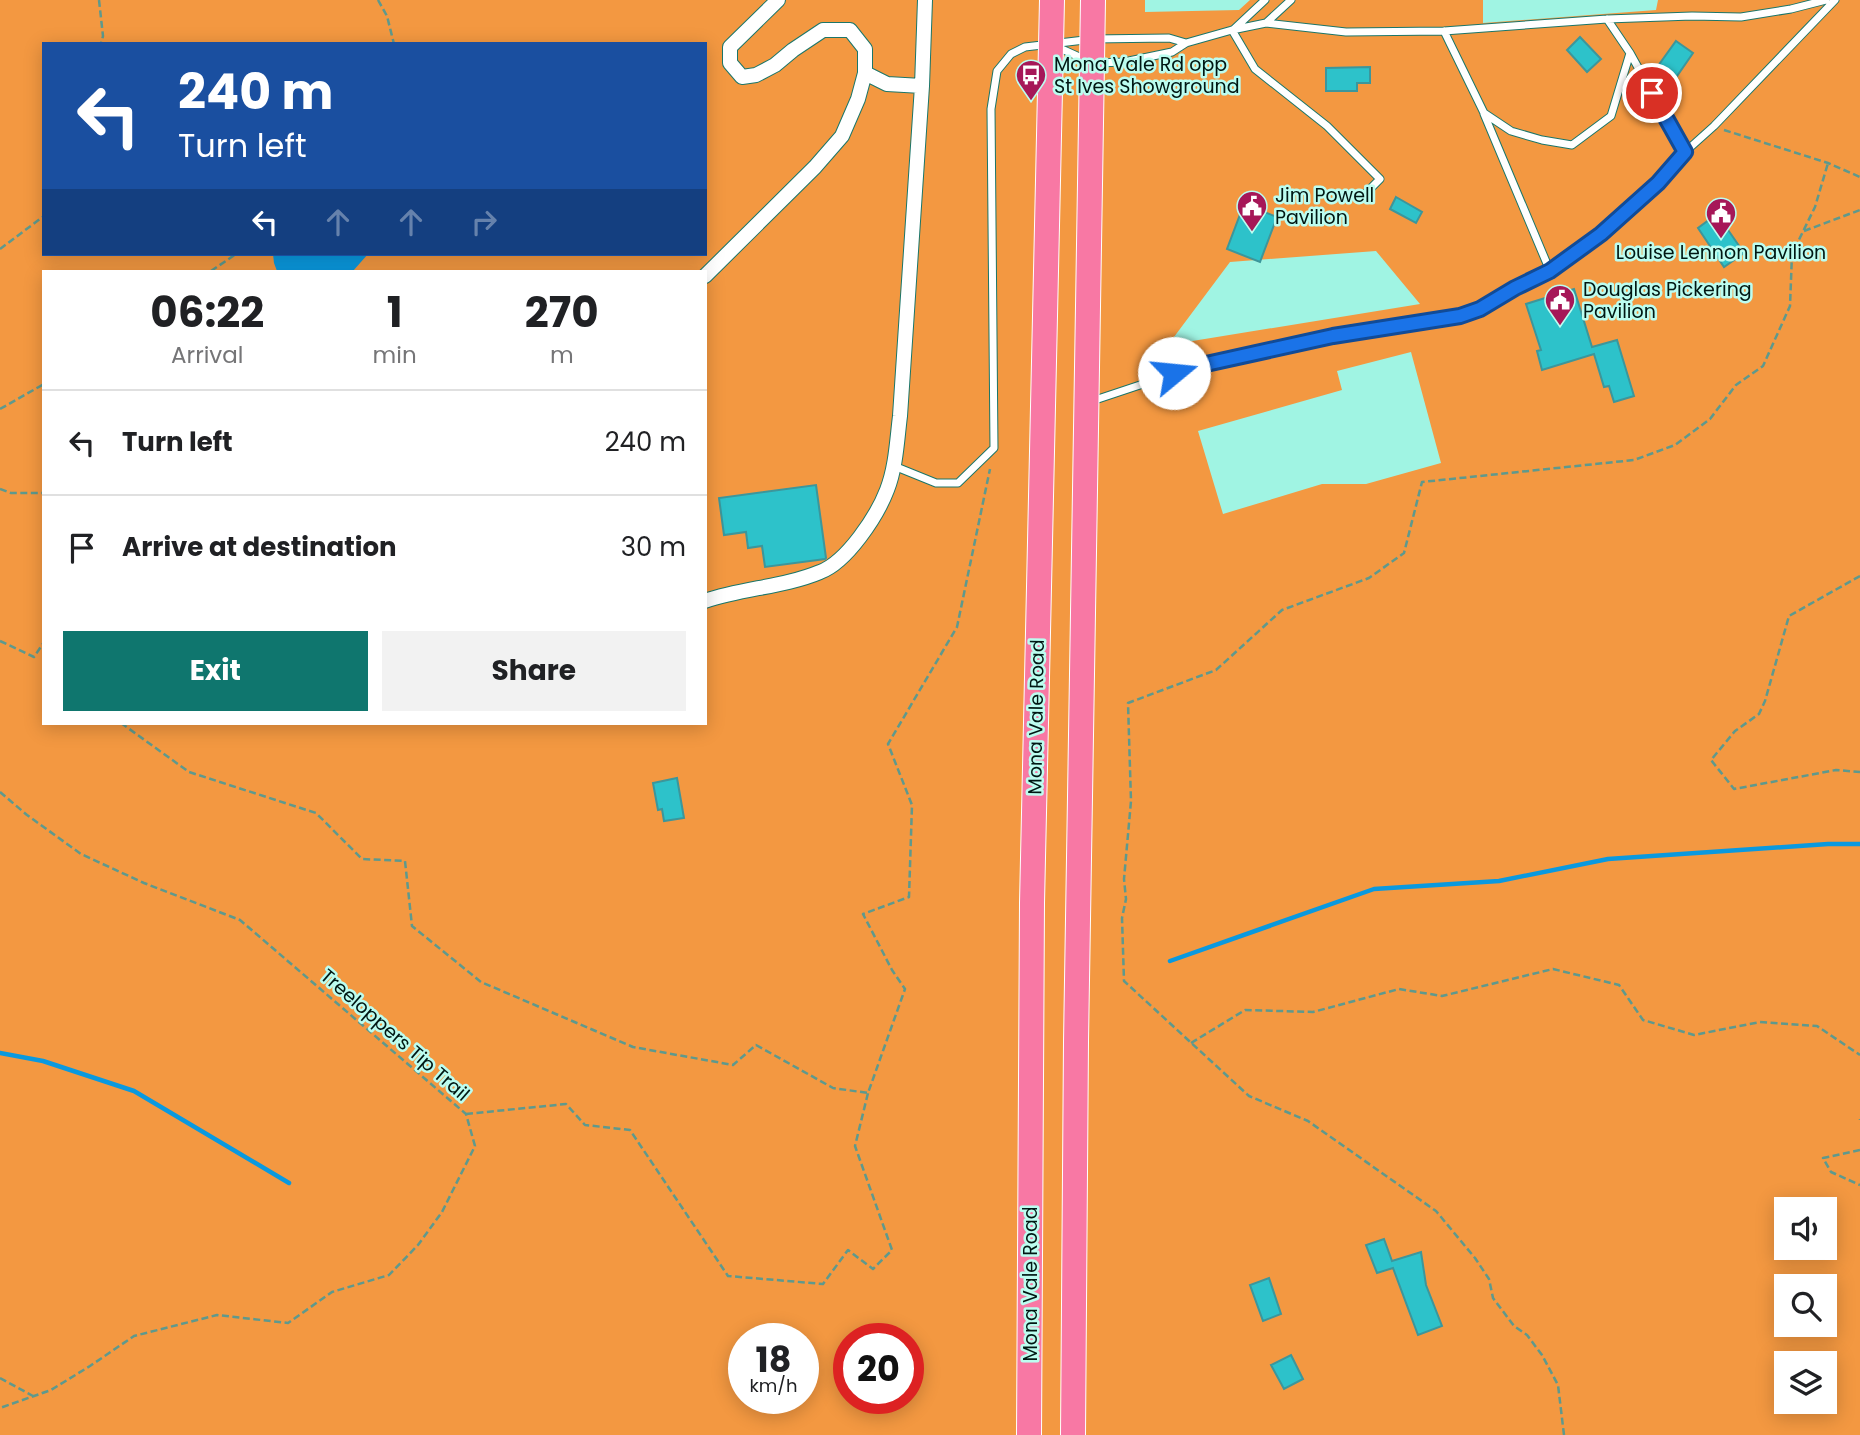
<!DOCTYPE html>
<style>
:root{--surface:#fff;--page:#f2f2f2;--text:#202124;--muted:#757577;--line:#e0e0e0;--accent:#0f766e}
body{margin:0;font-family:Poppins,sans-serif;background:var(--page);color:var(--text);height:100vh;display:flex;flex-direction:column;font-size:26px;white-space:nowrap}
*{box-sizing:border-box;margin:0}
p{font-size:23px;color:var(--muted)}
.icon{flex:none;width:38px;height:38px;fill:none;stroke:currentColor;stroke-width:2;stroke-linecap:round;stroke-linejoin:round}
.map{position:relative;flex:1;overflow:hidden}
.details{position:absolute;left:42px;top:270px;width:665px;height:455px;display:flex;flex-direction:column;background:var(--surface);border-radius:0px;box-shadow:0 4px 18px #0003}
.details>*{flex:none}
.guide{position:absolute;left:42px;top:42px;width:665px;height:214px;border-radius:0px;box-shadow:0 4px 18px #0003;background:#1a4fa0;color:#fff;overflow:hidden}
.buttons{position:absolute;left:1774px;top:1197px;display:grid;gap:14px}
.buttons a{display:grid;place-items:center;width:63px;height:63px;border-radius:0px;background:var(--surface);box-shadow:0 4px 18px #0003;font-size:35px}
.speed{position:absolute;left:728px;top:1323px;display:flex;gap:14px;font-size:35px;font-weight:700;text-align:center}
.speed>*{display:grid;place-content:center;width:91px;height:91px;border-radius:50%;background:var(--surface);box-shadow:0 4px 18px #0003;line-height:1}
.speed small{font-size:18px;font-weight:400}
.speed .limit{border:10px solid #d22;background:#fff;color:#111}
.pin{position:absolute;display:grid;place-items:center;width:60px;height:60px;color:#fff;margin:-30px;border:4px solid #fff;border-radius:50%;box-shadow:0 2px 7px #0007}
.me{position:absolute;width:77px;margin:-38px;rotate:73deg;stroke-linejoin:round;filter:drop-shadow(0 0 5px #0008)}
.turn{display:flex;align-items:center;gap:24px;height:147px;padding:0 21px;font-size:32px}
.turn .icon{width:91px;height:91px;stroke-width:2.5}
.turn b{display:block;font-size:49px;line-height:60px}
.lanes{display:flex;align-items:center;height:66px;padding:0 21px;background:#0003;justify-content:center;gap:35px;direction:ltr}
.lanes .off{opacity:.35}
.eta{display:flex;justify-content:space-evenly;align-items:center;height:119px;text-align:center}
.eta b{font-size:42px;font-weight:700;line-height:49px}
.action{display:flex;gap:14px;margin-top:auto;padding:14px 21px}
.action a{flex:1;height:80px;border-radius:0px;background:var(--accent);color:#fff;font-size:28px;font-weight:700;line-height:80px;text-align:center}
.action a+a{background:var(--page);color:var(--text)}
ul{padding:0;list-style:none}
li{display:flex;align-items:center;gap:21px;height:105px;padding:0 21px;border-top:2px solid var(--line)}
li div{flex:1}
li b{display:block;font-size:26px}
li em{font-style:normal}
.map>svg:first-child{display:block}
.forest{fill:#f39841;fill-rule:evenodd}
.water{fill:#0a99df}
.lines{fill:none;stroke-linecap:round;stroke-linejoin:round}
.stream{stroke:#0a99df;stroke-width:4.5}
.building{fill:#2dc2ca;stroke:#3c969b;stroke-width:2}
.lane-casing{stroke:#1b7669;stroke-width:9}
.street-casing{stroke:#1b7669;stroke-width:16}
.highway-casing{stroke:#fff;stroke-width:26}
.path{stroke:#5e998d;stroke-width:2.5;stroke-dasharray:7 3.5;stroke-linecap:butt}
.lane{stroke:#fff;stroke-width:7}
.street{stroke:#fff;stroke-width:14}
.highway{stroke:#f878a4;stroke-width:24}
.route-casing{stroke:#114b97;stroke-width:18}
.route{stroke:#1a73e8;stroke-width:12}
.labels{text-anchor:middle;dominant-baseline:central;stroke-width:5;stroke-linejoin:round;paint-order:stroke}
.poi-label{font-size:19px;fill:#001713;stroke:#bcfdf0;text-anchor:start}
.street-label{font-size:19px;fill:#001713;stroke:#bcfdf0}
</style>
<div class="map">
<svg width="1860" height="1435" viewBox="0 0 1860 1435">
<rect width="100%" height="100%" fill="#a0f4e3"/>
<path class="forest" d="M 0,0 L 1145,0 L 1145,12 L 1239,10 L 1250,0 L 1483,0 L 1483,23 L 1656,10 L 1658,0 L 1860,0 L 1860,1435 L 0,1435 ZM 44,44 L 705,44 L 705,254 L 44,254 ZM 1376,251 L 1420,304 L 1168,345 L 1230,262 ZM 44,271 L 705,271 L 705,723 L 44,723 ZM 1411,352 L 1441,463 L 1366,484 L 1322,484 L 1223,514 L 1198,431 L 1342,390 L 1337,371 ZM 1787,1209 L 1825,1209 L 1825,1248 L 1787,1248 ZM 1787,1286 L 1825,1286 L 1825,1325 L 1787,1325 ZM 744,1339 L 803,1339 L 803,1398 L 744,1398 ZM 849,1339 L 908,1339 L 908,1398 L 849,1398 ZM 1787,1363 L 1825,1363 L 1825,1402 L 1787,1402 Z"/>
<path class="water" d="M 273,254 L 368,254 L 353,271 L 277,271 L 274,263 Z"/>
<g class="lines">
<path class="stream" d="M 1170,961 L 1374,889 L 1499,881 L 1608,859 L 1828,844 L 1860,844
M 0,1053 L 43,1061 L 134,1091 L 289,1183"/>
</g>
<path class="building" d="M 1580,37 L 1601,59 L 1587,72 L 1567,50 Z
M 1676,41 L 1693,53 L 1668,89 L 1650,77 Z
M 1370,67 L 1370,83 L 1357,83 L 1357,91 L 1326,91 L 1326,68 Z
M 1396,197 L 1422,212 L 1416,223 L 1390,209 Z
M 1244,204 L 1277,217 L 1260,262 L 1227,249 Z
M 1717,214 L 1744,253 L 1724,267 L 1698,228 Z
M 1574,289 L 1592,347 L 1617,340 L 1634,396 L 1614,402 L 1609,386 L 1604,387 L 1594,354 L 1542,370 L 1537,351 L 1541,350 L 1526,304 Z
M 816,485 L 826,558 L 825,559 L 765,567 L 762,546 L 748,548 L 746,532 L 724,535 L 719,498 Z
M 677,778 L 684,818 L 664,821 L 662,809 L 658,810 L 653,783 Z
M 1384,1239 L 1392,1261 L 1421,1252 L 1426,1285 L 1442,1326 L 1418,1335 L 1393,1268 L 1377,1273 L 1366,1245 Z
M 1269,1278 L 1281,1314 L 1263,1321 L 1250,1285 Z
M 1291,1355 L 1303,1379 L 1284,1389 L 1271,1365 Z"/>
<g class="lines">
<g class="lane-casing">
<path id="lane" d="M 1607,19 L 1630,53 L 1685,152
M 1266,23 L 1291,0
M 1232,30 L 1255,69 L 1327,126 L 1380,179 L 1361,198
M 1233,30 L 1265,0
M 1444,31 L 1484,113 L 1511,131 L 1542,140 L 1572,145 L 1611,116 L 1630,53
M 1055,46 L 1086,60
M 1097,63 L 1124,62 L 1172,52 L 1186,43 L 1232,30 L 1266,23 L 1346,32 L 1444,31 L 1607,19 L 1692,16 L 1741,17 L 1791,9 L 1826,0
M 1484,114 L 1550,271
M 1092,401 L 1197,366 L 1333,336 L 1460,316 L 1480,308 L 1515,288 L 1550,271 L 1601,234 L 1658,183 L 1685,152 L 1714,126 L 1835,0
M 894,466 L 936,483 L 958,483 L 994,448 L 991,109 L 997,71 L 1011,54 L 1025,47 L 1093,39 L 1169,38 L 1186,43"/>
</g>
<g class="street-casing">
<path id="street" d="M 865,73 L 887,84 L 922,86
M 705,276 L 815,167 L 842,136 L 858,99 L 865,73 L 865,49 L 850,30 L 823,30 L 793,50 L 775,65 L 756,75 L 742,77 L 730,63 L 730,47 L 778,0
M 705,601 C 743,588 784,587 820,572 C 847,562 877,516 887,490 C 896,467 897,440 900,416 L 922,86 L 925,0"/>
</g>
<g class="highway-casing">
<path id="highway" d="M 1029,1435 L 1032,903 L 1052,0
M 1073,1435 L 1076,1042 L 1093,0"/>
</g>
<path class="path" d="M 99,0 L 103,36 L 101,44
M 378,0 L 387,16 L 394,44
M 1724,130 L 1828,163 L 1860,177
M 1804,231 L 1860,210
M 0,249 L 44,216
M 211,271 L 236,254
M 0,409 L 44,384
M 0,489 L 11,493 L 44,493
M 1860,576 L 1789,616 L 1765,701 L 1759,714 L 1735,731 L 1711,760 L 1734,789 L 1836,770 L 1860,772
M 0,641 L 34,657 L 44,642
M 121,723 L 189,772 L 316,813 L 362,859 L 405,861 L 412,926 L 481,982 L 633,1047 L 733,1065 L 756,1045 L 833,1088 L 868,1093 L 905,989 L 892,970 L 863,914 L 909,897 L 912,805 L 888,744 L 957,627 L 990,469
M 0,792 L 27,815 L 81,854 L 144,883 L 240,920 L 466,1114 L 475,1146 L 442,1212 L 418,1245 L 389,1275 L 332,1292 L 288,1323 L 217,1315 L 134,1336 L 90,1366 L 51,1390 L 0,1408
M 1191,1043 L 1245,1010 L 1313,1012 L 1399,989 L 1442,996 L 1553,969 L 1619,985 L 1643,1020 L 1694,1035 L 1760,1022 L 1817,1026 L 1860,1055
M 466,1114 L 566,1104 L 585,1125 L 630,1130 L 728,1276 L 823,1284 L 848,1250 L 873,1269 L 892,1250 L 855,1146 L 868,1093
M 1860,1119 L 1860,1120
M 1860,1150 L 1823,1158 L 1831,1172 L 1860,1185
M 0,1378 L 33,1396
M 1564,1435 L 1558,1385 L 1542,1355 L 1527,1335 L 1514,1326 L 1493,1298 L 1489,1279 L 1475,1258 L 1436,1211 L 1308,1121 L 1249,1096 L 1124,981 L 1122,918 L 1126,899 L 1124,879 L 1131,801 L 1128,703 L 1216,670 L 1282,610 L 1369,578 L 1404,553 L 1422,482 L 1634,460 L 1675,445 L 1710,419 L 1736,385 L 1763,366 L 1790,306 L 1792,254 L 1815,207 L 1828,163"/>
<use href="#lane" class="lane"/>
<use href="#street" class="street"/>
<use href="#highway" class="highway"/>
</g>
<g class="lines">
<g class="route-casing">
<path id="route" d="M 1174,373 L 1197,366 L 1333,336 L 1460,316 L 1480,309 L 1515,288 L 1550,271 L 1601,234 L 1658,183 L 1685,152 L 1652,93"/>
</g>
<use href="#route" class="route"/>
</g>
<defs>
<g id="bus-pin" transform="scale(1.575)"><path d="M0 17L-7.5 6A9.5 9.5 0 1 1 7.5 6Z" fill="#a61758" stroke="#bcfdf0"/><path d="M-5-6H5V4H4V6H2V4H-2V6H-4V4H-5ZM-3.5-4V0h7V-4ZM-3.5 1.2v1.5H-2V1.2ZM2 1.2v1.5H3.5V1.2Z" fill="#fff"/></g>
<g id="civic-pin" transform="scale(1.575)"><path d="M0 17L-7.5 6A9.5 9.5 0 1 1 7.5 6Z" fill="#a61758" stroke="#bcfdf0"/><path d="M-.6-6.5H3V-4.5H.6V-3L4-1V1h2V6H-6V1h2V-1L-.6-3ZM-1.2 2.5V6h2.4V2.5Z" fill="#fff"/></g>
</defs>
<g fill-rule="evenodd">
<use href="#bus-pin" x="1031" y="75"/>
<use href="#civic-pin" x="1252" y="206"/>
<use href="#civic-pin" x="1721" y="213"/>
<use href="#civic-pin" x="1560" y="300"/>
</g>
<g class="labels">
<g class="poi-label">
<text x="1054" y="64">Mona Vale Rd opp<tspan x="1054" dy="22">St Ives Showground</tspan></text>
<text x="1275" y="195">Jim Powell<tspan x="1275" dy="22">Pavilion</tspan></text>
<text x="1721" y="252" text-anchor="middle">Louise Lennon Pavilion</text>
<text x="1583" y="289">Douglas Pickering<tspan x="1583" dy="22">Pavilion</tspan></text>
</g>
<g class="street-label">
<text transform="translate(1036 717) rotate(-89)">Mona Vale Road</text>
<text transform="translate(395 1035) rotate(41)">Treeloppers Tip Trail</text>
<text transform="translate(1030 1284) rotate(-90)">Mona Vale Road</text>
</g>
</g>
</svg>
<div class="buttons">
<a><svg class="icon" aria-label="sound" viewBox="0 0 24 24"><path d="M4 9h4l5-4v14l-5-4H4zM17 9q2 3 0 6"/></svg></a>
<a><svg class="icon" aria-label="search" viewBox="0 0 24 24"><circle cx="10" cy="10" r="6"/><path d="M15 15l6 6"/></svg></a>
<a><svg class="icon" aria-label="layers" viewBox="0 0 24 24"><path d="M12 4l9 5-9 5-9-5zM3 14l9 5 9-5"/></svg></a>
</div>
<div class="speed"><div>18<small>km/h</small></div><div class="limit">20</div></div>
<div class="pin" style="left:1652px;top:93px;background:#d93025"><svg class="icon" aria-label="arrive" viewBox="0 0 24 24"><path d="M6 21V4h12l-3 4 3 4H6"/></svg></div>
<svg class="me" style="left:1174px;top:373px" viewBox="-20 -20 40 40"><circle r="19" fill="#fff"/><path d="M0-13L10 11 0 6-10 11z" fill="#1a73e8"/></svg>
<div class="guide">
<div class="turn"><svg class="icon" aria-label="left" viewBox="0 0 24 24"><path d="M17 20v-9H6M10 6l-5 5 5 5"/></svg><div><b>240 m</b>Turn left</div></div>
<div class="lanes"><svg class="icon" aria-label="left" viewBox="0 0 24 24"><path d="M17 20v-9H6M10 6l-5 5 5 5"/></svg><svg class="icon off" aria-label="ahead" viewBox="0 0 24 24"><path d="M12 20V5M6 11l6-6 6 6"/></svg><svg class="icon off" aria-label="ahead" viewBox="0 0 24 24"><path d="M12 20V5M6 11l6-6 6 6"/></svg><svg class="icon off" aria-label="right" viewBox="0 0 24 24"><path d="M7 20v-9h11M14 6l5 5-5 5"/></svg></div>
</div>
<section class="details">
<div class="eta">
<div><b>06:22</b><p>Arrival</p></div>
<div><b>1</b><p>min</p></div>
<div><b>270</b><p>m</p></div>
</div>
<ul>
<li><svg class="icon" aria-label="left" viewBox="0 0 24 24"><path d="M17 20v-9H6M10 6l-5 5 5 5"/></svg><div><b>Turn left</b></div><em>240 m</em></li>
<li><svg class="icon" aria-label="arrive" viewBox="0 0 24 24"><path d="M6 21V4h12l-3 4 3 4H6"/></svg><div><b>Arrive at destination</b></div><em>30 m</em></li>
</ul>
<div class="action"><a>Exit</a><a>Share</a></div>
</section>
</div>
